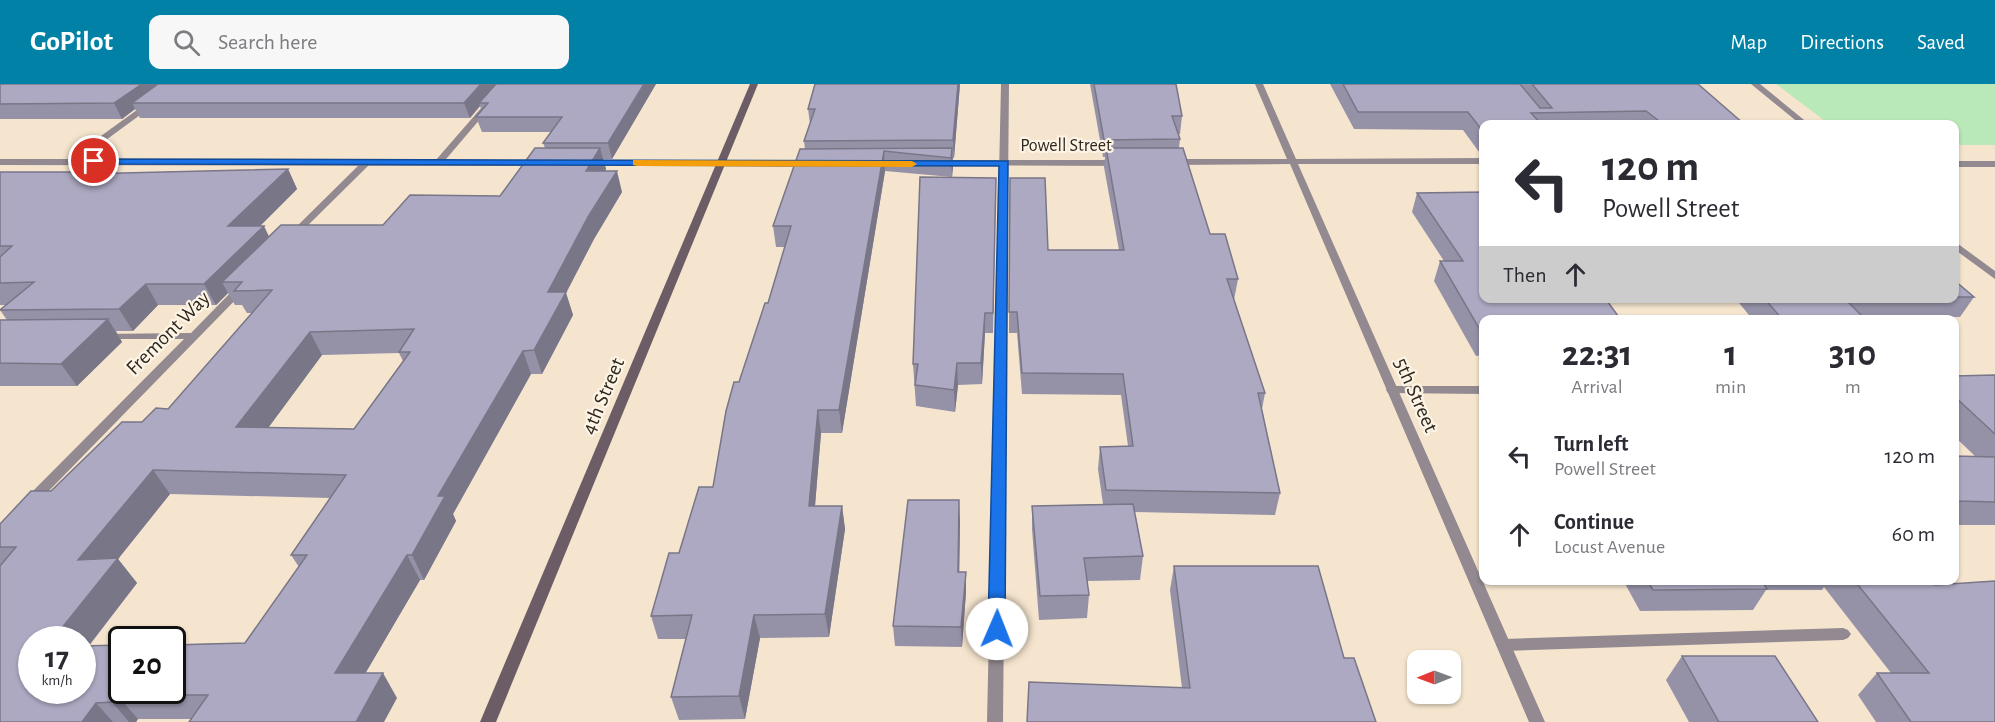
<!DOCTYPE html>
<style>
:root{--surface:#fff;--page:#f7f7f7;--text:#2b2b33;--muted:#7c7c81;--accent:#0081a5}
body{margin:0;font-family:"Alegreya Sans",sans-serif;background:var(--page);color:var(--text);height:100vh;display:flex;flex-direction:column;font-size:22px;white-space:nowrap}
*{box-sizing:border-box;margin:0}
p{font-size:20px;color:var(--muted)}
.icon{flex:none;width:33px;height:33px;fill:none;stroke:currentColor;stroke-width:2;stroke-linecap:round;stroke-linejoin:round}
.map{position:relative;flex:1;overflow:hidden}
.drawer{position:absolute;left:1479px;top:231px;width:480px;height:270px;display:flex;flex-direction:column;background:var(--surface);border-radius:12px;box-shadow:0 2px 4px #0004}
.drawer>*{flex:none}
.banner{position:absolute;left:1479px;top:36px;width:480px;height:183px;border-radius:12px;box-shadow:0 2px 4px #0004;background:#fff;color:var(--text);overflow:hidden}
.needle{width:39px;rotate:269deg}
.buttons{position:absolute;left:1407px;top:566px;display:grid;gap:12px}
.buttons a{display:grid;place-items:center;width:54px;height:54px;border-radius:12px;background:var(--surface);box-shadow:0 2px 4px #0004;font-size:30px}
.speed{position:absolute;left:18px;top:542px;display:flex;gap:12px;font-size:30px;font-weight:700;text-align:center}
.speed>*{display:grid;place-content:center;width:78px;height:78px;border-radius:50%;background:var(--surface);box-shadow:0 2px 4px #0004;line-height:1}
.speed small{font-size:15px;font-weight:400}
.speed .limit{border:3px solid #111;border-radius:9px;background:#fff;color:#111}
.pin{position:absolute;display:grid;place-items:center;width:51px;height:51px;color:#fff;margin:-26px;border:3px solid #fff;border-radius:50%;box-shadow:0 2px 6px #0007}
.me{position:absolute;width:66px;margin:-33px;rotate:1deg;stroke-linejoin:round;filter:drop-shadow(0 0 4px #0008)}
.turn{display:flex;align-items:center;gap:21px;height:126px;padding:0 24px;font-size:27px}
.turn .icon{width:78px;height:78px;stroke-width:2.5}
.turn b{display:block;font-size:42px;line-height:51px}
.then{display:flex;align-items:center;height:57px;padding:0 24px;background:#0003;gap:12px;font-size:22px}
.eta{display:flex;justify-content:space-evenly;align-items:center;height:102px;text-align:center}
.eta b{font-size:36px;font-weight:700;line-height:42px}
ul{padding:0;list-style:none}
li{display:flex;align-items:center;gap:18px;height:78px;padding:0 24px}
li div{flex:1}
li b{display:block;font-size:22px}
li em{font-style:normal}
header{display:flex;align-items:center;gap:36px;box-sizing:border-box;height:84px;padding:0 30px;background:var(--accent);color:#fff}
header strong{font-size:28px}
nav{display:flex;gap:33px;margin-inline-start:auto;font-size:21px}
.search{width:420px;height:54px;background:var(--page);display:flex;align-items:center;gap:15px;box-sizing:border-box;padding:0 21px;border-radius:12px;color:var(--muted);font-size:22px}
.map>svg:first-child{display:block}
.green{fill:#bae9b9}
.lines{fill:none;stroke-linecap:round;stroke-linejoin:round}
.service{fill:#938990;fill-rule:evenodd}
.minor{fill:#938990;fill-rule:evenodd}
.secondary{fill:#6b5c66;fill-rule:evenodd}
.wall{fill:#9591a7;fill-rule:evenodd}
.shaded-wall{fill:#797688}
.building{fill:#ada9c2;stroke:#797688;stroke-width:1.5;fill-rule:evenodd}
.route{fill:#1a73e8;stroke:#114b97;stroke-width:1.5}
.slow{fill:#f59e0b}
.labels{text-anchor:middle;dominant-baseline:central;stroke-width:4.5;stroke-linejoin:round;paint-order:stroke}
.far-street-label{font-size:18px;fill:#2d271e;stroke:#fdf4e5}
.street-label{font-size:21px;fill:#2d271e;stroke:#fdf4e5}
</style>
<header>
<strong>GoPilot</strong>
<div class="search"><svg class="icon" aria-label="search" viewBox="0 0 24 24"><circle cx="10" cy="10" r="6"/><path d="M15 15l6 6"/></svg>Search here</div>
<nav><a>Map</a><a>Directions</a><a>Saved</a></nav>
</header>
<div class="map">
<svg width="1995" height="638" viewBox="0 0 1995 638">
<rect width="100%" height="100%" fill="#f5e5ce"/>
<path class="green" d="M 1776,0 L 1995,0 L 1995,61 L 1955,61 L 1954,40 L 1829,40 Z"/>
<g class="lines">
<path class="service" d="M 502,0 L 510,0 L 441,81 L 435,81 L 435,77 Z
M 1001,0 L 1009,0 L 1003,638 L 987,638 Z
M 366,76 L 369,77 L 369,81 L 295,154 L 289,154 L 289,150 L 363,77 Z
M 242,200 L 246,201 L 247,203 L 246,205 L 36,420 L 26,420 L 24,417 L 26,414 L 184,255 L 103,255 L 97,252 L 99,250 L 191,249 L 238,201 Z
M 1392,302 L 1484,302 L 1484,310 L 1388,309 L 1386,306 L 1388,303 Z
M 1843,544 L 1848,546 L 1851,550 L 1848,554 L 1843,556 L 1504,567 L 1499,565 L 1496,561 L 1499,557 L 1504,555 Z"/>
<path class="minor" d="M 1255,0 L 1263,0 L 1296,75 L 1484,74 L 1484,80 L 1298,80 L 1545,638 L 1529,638 L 1290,80 L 1171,81 L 1167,78 L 1171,75 L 1287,75 Z
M 1751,0 L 1760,0 L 1809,40 L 1800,40 Z
M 148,18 L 155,20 L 80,75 L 539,76 L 543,79 L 539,82 L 0,81 L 0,75 L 69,75 Z
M 589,76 L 812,77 L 816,80 L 812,83 L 586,81 L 585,79 Z
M 937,76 L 1121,76 L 1125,79 L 1121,82 L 934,81 L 933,79 Z
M 1954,77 L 1995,77 L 1995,83 L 1954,83 Z
M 1954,157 L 1995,187 L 1995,195 L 1954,165 Z"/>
<path class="secondary" d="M 750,0 L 758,0 L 496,638 L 480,638 Z"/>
</g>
<path class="wall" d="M 0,0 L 656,0 L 612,75 L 603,75 L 606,85 L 605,87 L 622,108 L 594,155 L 566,209 L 573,231 L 542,290 L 531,290 L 453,430 L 456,437 L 424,496 L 420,496 L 365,589 L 397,614 L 191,635 L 138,635 L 136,638 L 0,638 L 0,440 L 51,407 L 142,338 L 168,325 L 252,229 L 247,229 L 242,221 L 235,221 L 228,209 L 216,221 L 158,221 L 133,247 L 116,247 L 122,258 L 77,302 L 0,302 L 0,236 L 7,236 L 0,226 L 6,221 L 0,221 L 0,88 L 84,88 L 85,90 L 288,85 L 297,105 L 260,142 L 269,153 L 383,141 L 500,112 L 545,64 L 543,59 L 551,48 L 482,48 L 476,33 L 482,27 L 480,22 L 470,34 L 140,34 L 135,25 L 122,35 L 0,35 ZM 399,269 L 403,277 L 354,345 L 268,344 L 322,271 ZM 170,410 L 330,414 L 291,471 L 299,483 L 245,559 L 89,562 L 137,499 L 118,475 Z
M 815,0 L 960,0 L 954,74 L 953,74 L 952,93 L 885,87 L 842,349 L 821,349 L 815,422 L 842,422 L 845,445 L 829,553 L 760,554 L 745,635 L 679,636 L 671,613 L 686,555 L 658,555 L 651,532 L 679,469 L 713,403 L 739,298 L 768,219 L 785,163 L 776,163 L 773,142 L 805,65 L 804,57 L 810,40 L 808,25 Z
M 1090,0 L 1176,0 L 1182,32 L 1180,50 L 1178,50 L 1180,55 L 1179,64 L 1210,150 L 1238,195 L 1234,216 L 1265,309 L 1262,325 L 1280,409 L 1275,431 L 1135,428 L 1143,472 L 1140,496 L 1087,497 L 1089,511 L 1087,534 L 1039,536 L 1032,445 L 1032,422 L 1103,420 L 1098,385 L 1100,363 L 1128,362 L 1121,311 L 1022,310 L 1017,249 L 1009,249 L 1010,94 L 1048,166 L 1119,166 L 1104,83 L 1105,73 L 1103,73 Z
M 1330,0 L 1698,0 L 1744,40 L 1484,40 L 1484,72 L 1482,72 L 1463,46 L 1354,45 Z
M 996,94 L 993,249 L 985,249 L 982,300 L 958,301 L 955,328 L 916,322 L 913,280 Z
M 1484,106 L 1484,271 L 1476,272 L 1434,197 L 1440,177 L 1444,177 L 1412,128 L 1417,109 L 1483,108 Z
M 1954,196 L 1974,213 L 1960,233 L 1862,232 L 1866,236 L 1753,236 L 1735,214 L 1954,214 Z
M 1995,291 L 1995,441 L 1954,441 L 1954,372 L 1976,373 L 1954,352 L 1954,292 Z
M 960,436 L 959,488 L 966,488 L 966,508 L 962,563 L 895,562 L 893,542 Z
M 1174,482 L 1344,574 L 1376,638 L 1182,604 L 1170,506 Z
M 1623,496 L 1931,496 L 1995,638 L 1876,638 L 1858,611 L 1877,589 L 1891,589 L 1824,503 L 1822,506 L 1766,506 L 1753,526 L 1640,527 Z
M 1682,572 L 1818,638 L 1689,638 L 1666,596 Z"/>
<path class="shaded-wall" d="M 142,0 L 171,0 L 132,19 L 135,25 L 122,35 L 114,19 Z
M 481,0 L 499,0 L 479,19 L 480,22 L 470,34 L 464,19 Z
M 644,0 L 656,0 L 612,75 L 608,59 Z
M 958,0 L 960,0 L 954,74 L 953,56 Z
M 600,64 L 606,85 L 592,108 L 586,87 Z
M 952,64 L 953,84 L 952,93 L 951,74 Z
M 884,67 L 885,87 L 842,349 L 839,326 Z
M 288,85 L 297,105 L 239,163 L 228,142 Z
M 617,87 L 622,108 L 594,155 L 566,209 L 573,231 L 542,290 L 534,266 L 548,208 L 588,133 Z
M 264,142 L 274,163 L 222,198 L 228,209 L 216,221 L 204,200 Z
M 146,200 L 158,221 L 133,247 L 119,225 Z
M 985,229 L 985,249 L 982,300 L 981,279 Z
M 108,235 L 122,258 L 77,302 L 61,280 Z
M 310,248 L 322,271 L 251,367 L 236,343 Z
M 523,267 L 531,290 L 453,430 L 456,437 L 424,496 L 412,471 L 438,412 Z
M 957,279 L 958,301 L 955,328 L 954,306 Z
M 818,326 L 821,349 L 813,446 L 809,422 Z
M 153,386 L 170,410 L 118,475 L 137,499 L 82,570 L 82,555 L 53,555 L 78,476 Z
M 959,416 L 960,436 L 959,508 L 958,488 Z
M 842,422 L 845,445 L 829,553 L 825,530 Z
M 407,471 L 420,496 L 351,614 L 335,589 Z
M 966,488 L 966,508 L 962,563 L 961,543 Z
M 754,531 L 760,554 L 745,635 L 739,612 Z
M 383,589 L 397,614 L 384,638 L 356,638 Z
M 117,611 L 138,635 L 136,638 L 129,638 L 112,618 Z
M 96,619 L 113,638 L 82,638 Z"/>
<path class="building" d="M 0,0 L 142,0 L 114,19 L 0,20 Z
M 158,0 L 481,0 L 464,19 L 132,19 Z
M 496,0 L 644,0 L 608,59 L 543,59 L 562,33 L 476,33 L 488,19 L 479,19 Z
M 815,0 L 958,0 L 953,56 L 804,57 L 815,25 L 808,25 Z
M 1094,0 L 1176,0 L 1182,32 L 1172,32 L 1180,55 L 1104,56 Z
M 1343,0 L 1520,0 L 1540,24 L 1552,24 L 1532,0 L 1698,0 L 1744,40 L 1663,40 L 1646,27 L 1531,29 L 1541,40 L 1484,40 L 1484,49 L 1468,28 L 1358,28 Z
M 535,64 L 600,64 L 586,87 L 617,87 L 588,133 L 548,208 L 566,208 L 534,266 L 523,267 L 438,412 L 445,412 L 412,471 L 407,471 L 335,589 L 383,589 L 356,638 L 189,638 L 208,611 L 117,611 L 112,618 L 96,619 L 82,638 L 0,638 L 0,482 L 16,463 L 0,463 L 0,440 L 31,407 L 51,407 L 122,338 L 142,338 L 156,324 L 168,325 L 272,206 L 234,207 L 242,198 L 222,198 L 281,141 L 383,141 L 410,111 L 500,112 ZM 414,245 L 399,268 L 410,268 L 354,345 L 236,343 L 310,248 ZM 153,386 L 346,391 L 291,471 L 307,471 L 245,559 L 172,561 L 172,606 L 122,606 L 122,561 L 82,562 L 82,606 L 32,606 L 32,555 L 53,555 L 118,474 L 78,476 Z
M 952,64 L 951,74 L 884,67 L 839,326 L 818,326 L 809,422 L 842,422 L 825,530 L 754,531 L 739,612 L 671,613 L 692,531 L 651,532 L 669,469 L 679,469 L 699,403 L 713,403 L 726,327 L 734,298 L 739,298 L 765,219 L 768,219 L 791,142 L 773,142 L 800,65 Z
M 1106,64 L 1183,64 L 1210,150 L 1225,150 L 1238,195 L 1227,195 L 1265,309 L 1258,309 L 1280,409 L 1106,406 L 1100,363 L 1133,362 L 1123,290 L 1022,289 L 1017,228 L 1009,228 L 1010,94 L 1045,94 L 1048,166 L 1124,166 Z
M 288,85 L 228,142 L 264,142 L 204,200 L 146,200 L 119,225 L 0,226 L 34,198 L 0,199 L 0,173 L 12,162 L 0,162 L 0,88 L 84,88 L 82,90 Z
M 920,93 L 996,94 L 993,229 L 985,229 L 981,279 L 957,279 L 954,306 L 915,301 L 918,280 L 913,280 Z
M 1484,108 L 1484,214 L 1605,214 L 1621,236 L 1484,236 L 1483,251 L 1440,177 L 1463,177 L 1417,109 Z
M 1954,196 L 1974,213 L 1954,213 Z
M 1764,214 L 1844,214 L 1866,236 L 1783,236 Z
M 108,235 L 61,280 L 0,279 L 0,236 Z
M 1995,291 L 1995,350 L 1954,312 L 1954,292 Z
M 1954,372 L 1995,373 L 1995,418 L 1958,417 L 1954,414 Z
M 908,416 L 959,416 L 958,488 L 966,488 L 961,543 L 893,542 Z
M 1133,420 L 1143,472 L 1084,474 L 1089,511 L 1040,512 L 1032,422 Z
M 1174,482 L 1318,482 L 1344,574 L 1354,574 L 1376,638 L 1027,638 L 1029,598 L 1190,604 Z
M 1647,496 L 1761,496 L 1767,505 L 1653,506 Z
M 1854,496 L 1931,496 L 1935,501 L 1995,497 L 1995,638 L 1911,638 L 1877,589 L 1929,589 Z
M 1682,572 L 1775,572 L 1818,638 L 1719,638 Z"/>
<path class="route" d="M 91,75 L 1008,77 L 1005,545 L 1003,550 L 991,550 L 988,545 L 999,82 L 94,80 L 91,79 Z"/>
<path class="slow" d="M 633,76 L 912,77 L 917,80 L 912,83 L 637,82 L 633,81 Z"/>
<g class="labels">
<g class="far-street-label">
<text x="1066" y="62">Powell Street</text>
</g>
<g class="street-label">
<text transform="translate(168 249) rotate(-45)">Fremont Way</text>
<text transform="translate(1416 311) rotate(66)">5th Street</text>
<text transform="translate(603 312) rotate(-67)">4th Street</text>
</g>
</g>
</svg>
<div class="buttons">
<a><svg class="needle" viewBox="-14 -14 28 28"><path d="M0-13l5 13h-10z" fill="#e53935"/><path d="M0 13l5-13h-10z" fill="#7c7c81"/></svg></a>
</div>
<div class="speed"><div>17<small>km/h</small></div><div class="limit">20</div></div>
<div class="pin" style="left:94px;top:77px;background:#d93025"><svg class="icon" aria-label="arrive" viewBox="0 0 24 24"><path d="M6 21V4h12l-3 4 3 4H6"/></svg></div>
<svg class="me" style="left:997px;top:545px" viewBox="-20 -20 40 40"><circle r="19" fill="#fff"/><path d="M0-13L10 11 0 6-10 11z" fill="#1a73e8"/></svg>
<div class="banner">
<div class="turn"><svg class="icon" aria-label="left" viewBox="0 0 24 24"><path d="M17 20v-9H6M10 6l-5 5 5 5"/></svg><div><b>120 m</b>Powell Street</div></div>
<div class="then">Then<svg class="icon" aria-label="ahead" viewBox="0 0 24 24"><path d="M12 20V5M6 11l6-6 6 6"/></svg></div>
</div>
<section class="drawer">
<div class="eta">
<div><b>22:31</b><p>Arrival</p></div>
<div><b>1</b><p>min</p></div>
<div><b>310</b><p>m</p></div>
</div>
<ul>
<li><svg class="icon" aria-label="left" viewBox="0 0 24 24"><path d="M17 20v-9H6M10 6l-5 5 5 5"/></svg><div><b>Turn left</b><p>Powell Street</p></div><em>120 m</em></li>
<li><svg class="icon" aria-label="ahead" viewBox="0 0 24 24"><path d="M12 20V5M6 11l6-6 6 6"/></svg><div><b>Continue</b><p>Locust Avenue</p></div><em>60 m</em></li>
</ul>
</section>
</div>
